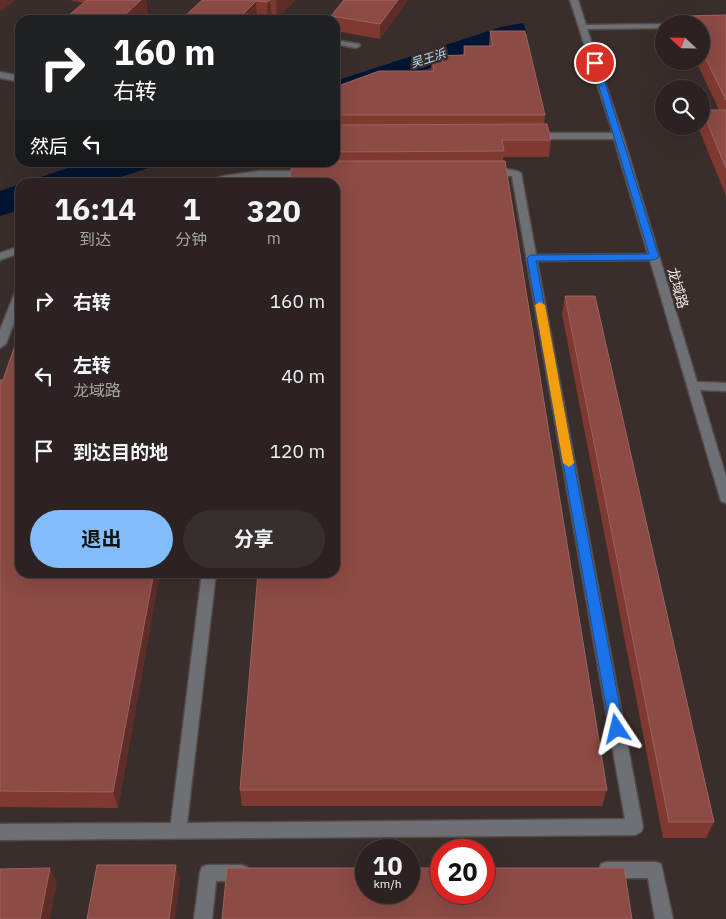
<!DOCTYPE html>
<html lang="zh">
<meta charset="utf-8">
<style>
:root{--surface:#2b2221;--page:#372f2e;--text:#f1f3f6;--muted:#a6a4a5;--line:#473f3f;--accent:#82bcfa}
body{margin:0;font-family:"IBM Plex Sans","Noto Sans SC",sans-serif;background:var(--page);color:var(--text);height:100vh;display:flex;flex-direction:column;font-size:19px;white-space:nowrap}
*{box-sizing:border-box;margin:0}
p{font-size:16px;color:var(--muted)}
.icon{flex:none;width:28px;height:28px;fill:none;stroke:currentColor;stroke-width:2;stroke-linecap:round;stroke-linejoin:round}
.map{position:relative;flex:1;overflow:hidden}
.side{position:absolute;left:15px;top:178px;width:325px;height:400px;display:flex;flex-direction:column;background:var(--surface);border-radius:15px;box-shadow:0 5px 20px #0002,0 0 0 1px var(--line)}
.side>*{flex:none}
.hud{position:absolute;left:15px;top:15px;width:325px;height:152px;border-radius:15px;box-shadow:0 5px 20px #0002,0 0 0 1px var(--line);background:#202124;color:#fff;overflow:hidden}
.needle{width:32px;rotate:292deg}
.controls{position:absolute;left:655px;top:15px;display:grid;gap:10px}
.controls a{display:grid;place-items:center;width:55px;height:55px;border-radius:50%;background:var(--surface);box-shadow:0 5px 20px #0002,0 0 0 1px var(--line);font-size:25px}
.speed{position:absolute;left:355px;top:839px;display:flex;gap:10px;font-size:25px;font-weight:700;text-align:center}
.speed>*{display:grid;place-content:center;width:65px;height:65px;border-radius:50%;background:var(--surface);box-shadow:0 5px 20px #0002,0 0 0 1px var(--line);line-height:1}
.speed small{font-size:12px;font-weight:400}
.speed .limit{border:8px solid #d22;background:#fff;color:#111}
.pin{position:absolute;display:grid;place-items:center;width:42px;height:42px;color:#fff;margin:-21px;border:2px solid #fff;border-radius:50%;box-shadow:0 1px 5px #0007}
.me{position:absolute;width:55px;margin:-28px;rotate:350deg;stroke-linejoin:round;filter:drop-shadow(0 0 4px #0008)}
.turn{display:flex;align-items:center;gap:18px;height:105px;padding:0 15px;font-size:22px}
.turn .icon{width:65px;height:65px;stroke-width:2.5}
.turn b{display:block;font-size:35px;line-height:42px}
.then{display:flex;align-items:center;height:48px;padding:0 15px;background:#0003;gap:10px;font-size:19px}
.eta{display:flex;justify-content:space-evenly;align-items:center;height:85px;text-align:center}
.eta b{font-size:30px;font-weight:700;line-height:35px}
.cta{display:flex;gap:10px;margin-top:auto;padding:10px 15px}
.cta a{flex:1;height:58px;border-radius:30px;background:var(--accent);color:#111;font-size:20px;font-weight:700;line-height:58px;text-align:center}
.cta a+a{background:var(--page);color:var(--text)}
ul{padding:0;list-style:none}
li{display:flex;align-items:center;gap:15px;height:75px;padding:0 15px}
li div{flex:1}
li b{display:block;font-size:19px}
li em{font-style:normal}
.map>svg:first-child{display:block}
.water{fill:#001531}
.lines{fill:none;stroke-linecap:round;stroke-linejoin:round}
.minor-casing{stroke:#564b49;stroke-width:3}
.minor{fill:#6d7175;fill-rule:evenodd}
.wall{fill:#803931}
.shaded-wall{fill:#5f2d27}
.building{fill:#8c4b45;stroke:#9b645e}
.route{fill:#1a73e8;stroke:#114b97}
.slow{fill:#f59e0b}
.labels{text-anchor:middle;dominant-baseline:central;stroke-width:5;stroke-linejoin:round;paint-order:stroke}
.far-water-label{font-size:12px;font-style:italic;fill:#bbd9f9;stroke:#392e2c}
.street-label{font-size:14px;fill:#ede5e4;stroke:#392e2c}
</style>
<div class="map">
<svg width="726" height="919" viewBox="0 0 726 919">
<rect width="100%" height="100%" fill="#392e2c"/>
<path class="water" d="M 523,23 L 527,33 L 335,102 L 335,81 L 501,27 Z
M 84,163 L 84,162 L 165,163 L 104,182 L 25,182 Z
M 20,184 L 20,210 L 0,216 L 0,191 Z"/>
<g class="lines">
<g class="minor-casing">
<path id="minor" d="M 570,0 L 578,0 L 586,25 L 664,24 L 664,28 L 587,29 L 623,136 L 697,382 L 726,383 L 726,391 L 700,390 L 726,477 L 726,503 L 721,501 L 720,498 L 650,260 L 537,261 L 643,827 L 641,832 L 635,835 L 0,840 L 0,824 L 171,823 L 202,572 L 216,572 L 187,823 L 625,819 L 512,176 L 491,176 L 486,173 C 493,168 514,168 521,173 L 536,255 L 648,254 L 614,139 L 533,139 L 528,136 L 533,133 L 613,133 Z
M 335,40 L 359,44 L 360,46 L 356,48 L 335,44 Z
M 0,72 L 20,76 L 20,82 L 0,78 Z
M 259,171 L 308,171 L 313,174 L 308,177 L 259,177 L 220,182 L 207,182 L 223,176 Z
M 20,246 L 20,253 L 0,260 L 0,253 Z
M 20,289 L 20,306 L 6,344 L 0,348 L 0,330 L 15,292 Z
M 607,862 L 655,862 L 661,864 L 673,919 L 655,919 L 648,878 L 607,878 L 601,876 L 599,870 L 601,864 Z
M 208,865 L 241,865 L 247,867 L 249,873 L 247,879 L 241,881 L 216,881 L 212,919 L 194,919 L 200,873 L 202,867 Z"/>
</g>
<use href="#minor" class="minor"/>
</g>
<path class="wall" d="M 70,0 L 146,0 L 146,1 L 148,16 Z
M 202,0 L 295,0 L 277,19 L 272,18 L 270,20 L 181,20 Z
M 344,0 L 408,0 L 380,39 L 335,31 L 335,20 L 331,20 L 331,16 Z
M 726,15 L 726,196 L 698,127 L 701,126 L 702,110 L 719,110 L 696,61 L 701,61 L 701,24 L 683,24 L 685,16 Z
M 490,31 L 545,115 L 544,124 L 551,140 L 549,157 L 503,157 L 503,161 L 607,790 L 602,806 L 242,806 L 240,790 L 335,162 L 335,87 L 431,71 L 432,56 L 463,55 L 464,46 L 489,46 Z
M 565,296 L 714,822 L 706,838 L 663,838 L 562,314 Z
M 0,380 L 20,572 L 160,572 L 118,808 L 0,807 Z"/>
<path class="shaded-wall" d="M 0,0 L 16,0 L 0,12 Z
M 130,0 L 146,0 L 146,1 L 148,16 L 143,20 L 119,20 Z
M 270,0 L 272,18 L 270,20 L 268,20 L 267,2 Z
M 276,0 L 295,0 L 277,19 Z
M 398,0 L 408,0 L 380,39 L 380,24 Z
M 256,1 L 257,20 L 237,20 Z
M 154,572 L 160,572 L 118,808 L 113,792 Z
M 176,865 L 180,880 L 175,919 L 169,919 Z
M 50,868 L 57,883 L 50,919 L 40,919 Z"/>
<path class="building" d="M 87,0 L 141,0 L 119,20 L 63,20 Z
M 202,0 L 270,0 L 267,2 L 256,1 L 237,20 L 181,20 Z
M 344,0 L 398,0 L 380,24 L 331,16 Z
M 726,15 L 726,100 L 701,49 L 701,24 L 689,24 L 685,16 Z
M 490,31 L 525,31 L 545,115 L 335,115 L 335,87 L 379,71 L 434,71 L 432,56 L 465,55 L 464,46 L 493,46 Z
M 702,110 L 726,110 L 726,168 Z
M 547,124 L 551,140 L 502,140 L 504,151 L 335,152 L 335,125 Z
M 335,161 L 505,161 L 607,790 L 240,790 L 258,572 L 335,572 L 335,182 L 290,182 L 292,162 L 335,162 Z
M 565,296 L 595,296 L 714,822 L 669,822 Z
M 20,331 L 20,572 L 154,572 L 113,792 L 0,791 L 0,380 L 3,380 Z
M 97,865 L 176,865 L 169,919 L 87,919 Z
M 50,868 L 40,919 L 0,919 L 0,869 Z
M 227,868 L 366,868 L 366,892 L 409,892 L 409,868 L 441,868 L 441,892 L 484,892 L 484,868 L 624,868 L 632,919 L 222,919 Z"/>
<path class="route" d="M 593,61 L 599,63 L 659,257 L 654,260 L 536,261 L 624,729 L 622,733 L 617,735 L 612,733 L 610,729 L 527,258 L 531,255 L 649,254 L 592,63 Z"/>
<path class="slow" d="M 540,302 L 545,305 L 574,463 L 569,467 L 563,463 L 535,305 Z"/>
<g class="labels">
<g class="far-water-label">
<text transform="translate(428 58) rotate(-18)">吴王浜</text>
</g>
<g class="street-label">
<text transform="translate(678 288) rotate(74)">龙域路</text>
</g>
</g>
</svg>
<div class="controls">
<a><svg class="needle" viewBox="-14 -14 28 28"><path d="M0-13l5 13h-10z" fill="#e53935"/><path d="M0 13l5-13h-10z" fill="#a6a4a5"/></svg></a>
<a><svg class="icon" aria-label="search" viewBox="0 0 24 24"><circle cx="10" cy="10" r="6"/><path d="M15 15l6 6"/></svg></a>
</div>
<div class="speed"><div>10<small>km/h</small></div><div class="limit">20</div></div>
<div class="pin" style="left:595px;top:63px;background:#d93025"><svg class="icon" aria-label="arrive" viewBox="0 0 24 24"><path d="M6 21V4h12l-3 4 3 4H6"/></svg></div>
<svg class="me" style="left:617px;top:729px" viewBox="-20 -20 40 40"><path d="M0-17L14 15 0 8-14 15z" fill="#1a73e8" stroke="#fff" stroke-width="4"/></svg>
<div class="hud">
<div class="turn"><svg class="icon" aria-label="right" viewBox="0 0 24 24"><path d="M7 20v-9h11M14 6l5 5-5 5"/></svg><div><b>160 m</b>右转</div></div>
<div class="then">然后<svg class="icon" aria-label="left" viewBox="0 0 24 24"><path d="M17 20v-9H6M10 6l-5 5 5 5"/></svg></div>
</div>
<section class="side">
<div class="eta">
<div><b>16:14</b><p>到达</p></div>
<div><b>1</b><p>分钟</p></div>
<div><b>320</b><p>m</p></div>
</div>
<ul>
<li><svg class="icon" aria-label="right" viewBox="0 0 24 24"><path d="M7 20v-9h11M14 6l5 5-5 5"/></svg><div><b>右转</b></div><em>160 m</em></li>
<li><svg class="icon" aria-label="left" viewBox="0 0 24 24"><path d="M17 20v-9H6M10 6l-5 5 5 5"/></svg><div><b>左转</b><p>龙域路</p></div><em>40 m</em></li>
<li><svg class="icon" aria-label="arrive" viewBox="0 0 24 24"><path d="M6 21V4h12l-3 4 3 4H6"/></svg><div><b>到达目的地</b></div><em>120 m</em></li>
</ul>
<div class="cta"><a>退出</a><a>分享</a></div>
</section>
</div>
